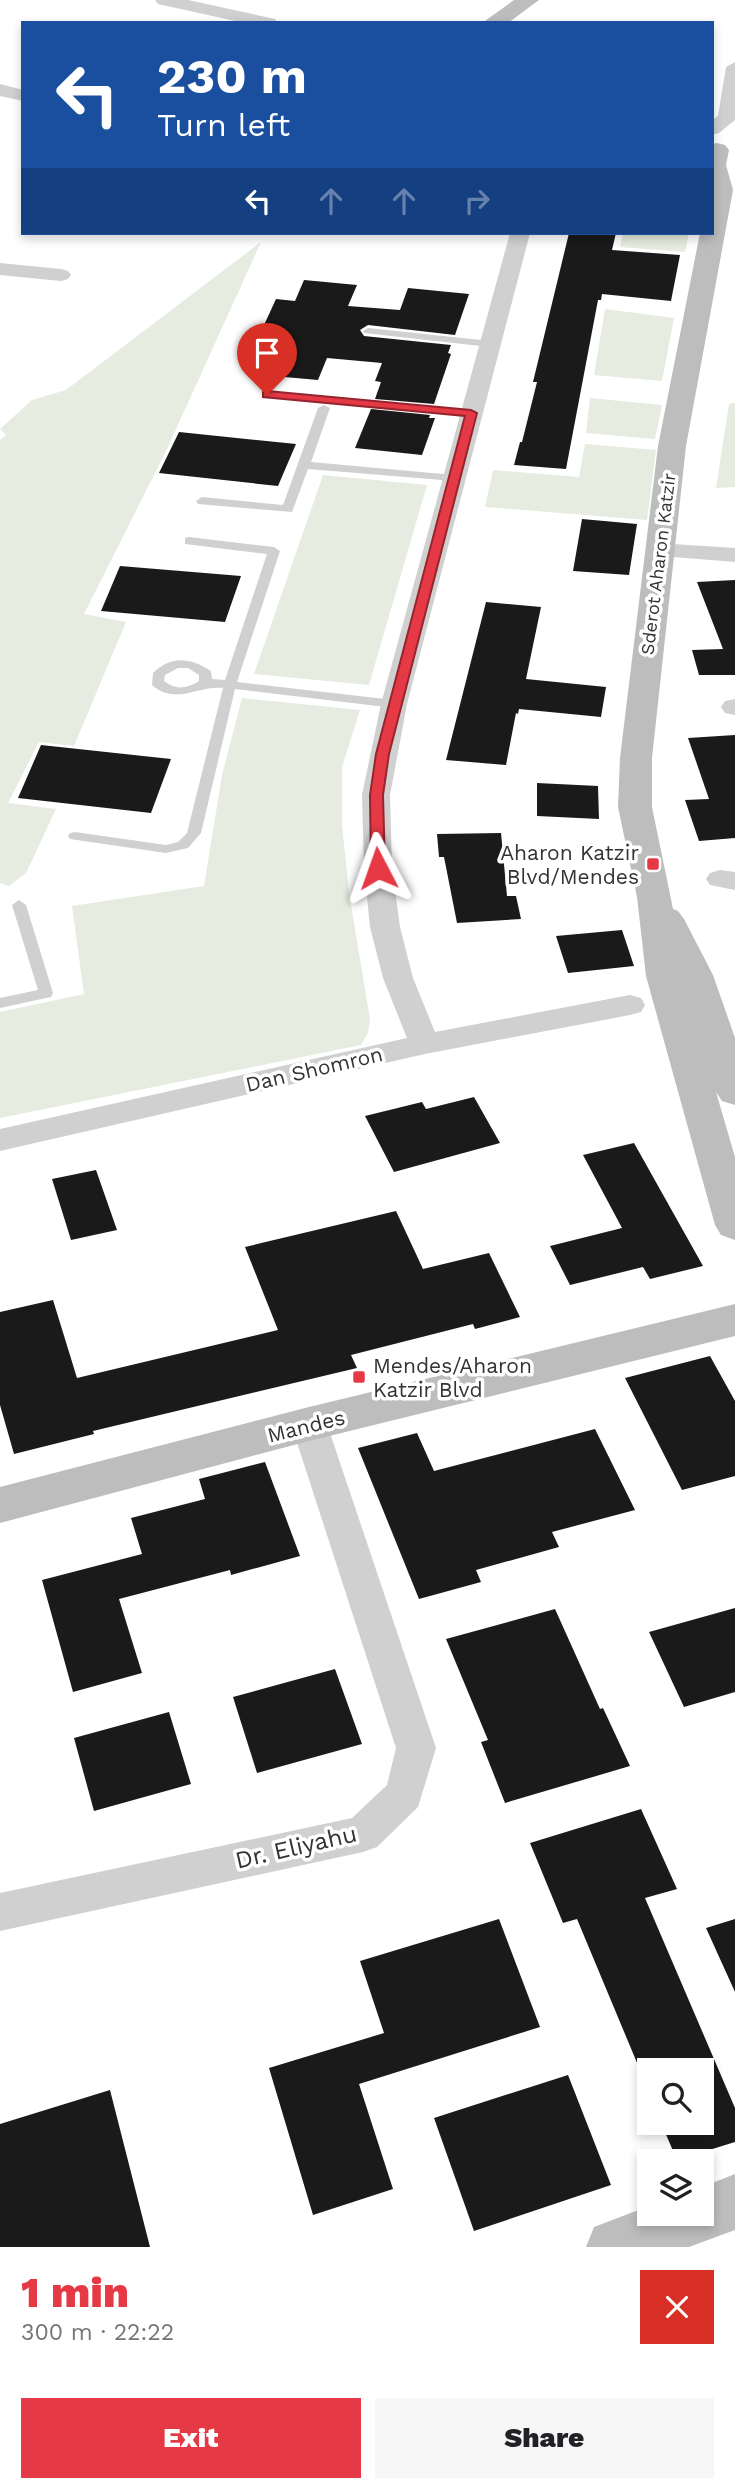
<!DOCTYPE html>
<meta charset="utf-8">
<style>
:root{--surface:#fff;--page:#f6f6f6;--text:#202124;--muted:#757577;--accent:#e63946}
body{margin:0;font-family:"Work Sans",sans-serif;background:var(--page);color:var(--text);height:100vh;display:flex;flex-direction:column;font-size:26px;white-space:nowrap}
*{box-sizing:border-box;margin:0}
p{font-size:23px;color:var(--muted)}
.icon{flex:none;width:38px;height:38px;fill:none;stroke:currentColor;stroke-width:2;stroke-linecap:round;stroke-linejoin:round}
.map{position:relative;height:2247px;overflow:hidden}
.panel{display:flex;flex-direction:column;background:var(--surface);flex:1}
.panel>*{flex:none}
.guide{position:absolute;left:21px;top:21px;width:693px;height:214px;border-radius:0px;box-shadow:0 4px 10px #0003;background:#1a4fa0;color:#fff;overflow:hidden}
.controls{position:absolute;left:637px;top:2058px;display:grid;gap:14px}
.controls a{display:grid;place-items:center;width:77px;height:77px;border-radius:0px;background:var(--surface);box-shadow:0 4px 10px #0003;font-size:35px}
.pin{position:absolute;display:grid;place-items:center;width:60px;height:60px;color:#fff;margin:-72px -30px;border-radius:50% 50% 50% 0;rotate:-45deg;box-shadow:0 0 7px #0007}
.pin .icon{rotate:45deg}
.me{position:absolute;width:77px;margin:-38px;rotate:356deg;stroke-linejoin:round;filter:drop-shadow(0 0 5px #0008)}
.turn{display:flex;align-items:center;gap:24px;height:147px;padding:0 21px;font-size:32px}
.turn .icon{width:91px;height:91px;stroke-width:2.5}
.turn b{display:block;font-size:49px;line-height:60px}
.lanes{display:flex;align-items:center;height:66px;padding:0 21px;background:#0003;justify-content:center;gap:35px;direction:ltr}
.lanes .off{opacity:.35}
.round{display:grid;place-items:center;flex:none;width:74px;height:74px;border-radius:0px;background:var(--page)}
.head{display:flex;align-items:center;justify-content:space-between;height:119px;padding:0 21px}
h1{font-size:42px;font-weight:800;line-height:52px;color:var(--accent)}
.button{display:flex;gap:14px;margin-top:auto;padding:14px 21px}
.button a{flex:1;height:80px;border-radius:0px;background:var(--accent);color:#fff;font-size:28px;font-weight:800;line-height:80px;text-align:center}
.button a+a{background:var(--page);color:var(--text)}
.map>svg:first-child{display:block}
.green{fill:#e6ecdf}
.building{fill:#1a1a1a}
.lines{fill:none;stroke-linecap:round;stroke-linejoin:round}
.lane{fill:#d0d0d0;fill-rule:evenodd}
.street{fill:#d0d0d0;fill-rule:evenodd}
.secondary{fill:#bdbdbd;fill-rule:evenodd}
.route{fill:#e63946;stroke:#96252e;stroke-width:2}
.poi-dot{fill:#e63946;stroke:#fff;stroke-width:2.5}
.labels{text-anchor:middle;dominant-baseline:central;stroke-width:7;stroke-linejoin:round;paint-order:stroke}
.far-street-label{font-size:18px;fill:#333;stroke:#fff}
.poi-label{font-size:21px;fill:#333;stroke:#fff;text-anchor:end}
.street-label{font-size:21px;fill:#333;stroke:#fff}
.near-street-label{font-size:24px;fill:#333;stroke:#fff}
</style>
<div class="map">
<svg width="735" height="2247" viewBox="0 0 735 2247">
<rect width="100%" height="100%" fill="#fff"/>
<path class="green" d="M 623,233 L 689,233 L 685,252 L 620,247 Z
M 261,242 L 167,449 L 84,614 L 126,622 L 74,746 L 39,742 L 8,803 L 56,809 L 26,873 L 9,886 L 0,883 L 0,440 L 6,435 L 0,429 L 32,400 L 66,390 Z
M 605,309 L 674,318 L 662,381 L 594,375 Z
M 590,398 L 662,405 L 655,439 L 586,433 Z
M 735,403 L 735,487 L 716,488 L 729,404 Z
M 585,444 L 656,450 L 647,520 L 485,507 L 493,470 L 579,477 Z
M 323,475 L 427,485 L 369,685 L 254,674 Z
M 242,698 L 360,710 L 342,767 L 342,825 L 349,893 L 370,1019 L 368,1033 L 361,1045 L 0,1118 L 0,1012 L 84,994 L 72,906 L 204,886 L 222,775 Z"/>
<path class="building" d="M 569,233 L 616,233 L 612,250 L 680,255 L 671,301 L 602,294 L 601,300 L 598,300 L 566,469 L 514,465 L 520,442 L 522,442 L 537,382 L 533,382 Z
M 304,280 L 357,285 L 348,306 L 400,310 L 408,288 L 469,294 L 455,335 L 368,325 L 360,330 L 364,336 L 451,345 L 448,353 L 451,354 L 434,404 L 375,399 L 381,382 L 375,381 L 382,363 L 327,358 L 318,380 L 262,375 L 272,353 L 252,351 L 276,299 L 295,301 Z
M 371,409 L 430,415 L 429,418 L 435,418 L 422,455 L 355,448 Z
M 179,432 L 296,444 L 278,486 L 159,473 Z
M 582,519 L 637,524 L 629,575 L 573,571 Z
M 120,566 L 241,576 L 225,622 L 101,611 Z
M 735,580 L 735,675 L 699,675 L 692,650 L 723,649 L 697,582 Z
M 486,602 L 541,607 L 526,679 L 606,687 L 601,717 L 519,709 L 518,714 L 516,713 L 506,765 L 446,760 Z
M 735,735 L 735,838 L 699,841 L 685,800 L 709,799 L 688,738 Z
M 41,745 L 171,759 L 151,813 L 18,798 Z
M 537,783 L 598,786 L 599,819 L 537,816 Z
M 501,833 L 507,896 L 516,896 L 521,919 L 457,923 L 444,857 L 439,857 L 437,834 Z
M 622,930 L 634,966 L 568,973 L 556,936 Z
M 474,1097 L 500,1143 L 394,1172 L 365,1116 L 422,1102 L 426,1109 Z
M 634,1143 L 703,1266 L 650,1279 L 643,1267 L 570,1285 L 550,1246 L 622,1228 L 583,1155 Z
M 96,1170 L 117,1230 L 71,1240 L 52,1179 Z
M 396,1211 L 423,1269 L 489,1253 L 520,1317 L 475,1329 L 473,1324 L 351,1355 L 357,1368 L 93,1431 L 94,1434 L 14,1454 L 0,1405 L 0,1312 L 53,1300 L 77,1378 L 278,1330 L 245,1247 Z
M 710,1356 L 735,1401 L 735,1476 L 682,1490 L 625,1378 Z
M 595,1429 L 635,1510 L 552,1532 L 559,1547 L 476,1570 L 481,1582 L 419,1599 L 358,1448 L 417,1433 L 434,1471 Z
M 265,1462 L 300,1556 L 231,1575 L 230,1570 L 119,1599 L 142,1673 L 73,1692 L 42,1580 L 142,1554 L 131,1518 L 205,1499 L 199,1479 Z
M 735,1608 L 735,1692 L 684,1707 L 649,1632 Z
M 555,1609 L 600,1709 L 603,1708 L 630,1766 L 505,1803 L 481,1742 L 488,1740 L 446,1639 Z
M 335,1669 L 362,1744 L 257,1773 L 233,1697 Z
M 169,1712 L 191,1784 L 94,1811 L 74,1738 Z
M 641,1809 L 677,1889 L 645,1898 L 735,2108 L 735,2142 L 677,2160 L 661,2123 L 702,2123 L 702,2070 L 640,2070 L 577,1919 L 563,1923 L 530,1843 Z
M 499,1919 L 540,2027 L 359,2084 L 393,2189 L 313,2215 L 269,2068 L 384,2033 L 360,1961 Z
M 735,1919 L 735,1992 L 706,1928 Z
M 568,2075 L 611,2185 L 474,2231 L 434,2118 Z
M 110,2090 L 150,2247 L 0,2247 L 0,2124 Z"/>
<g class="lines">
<path class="lane" d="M 368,328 L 490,341 L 495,344 L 490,347 L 364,333 L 363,331 Z
M 267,392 L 471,410 L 477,413 L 471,416 L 263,397 L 263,393 Z
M 324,405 L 330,408 L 311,462 L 454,475 L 460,478 L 454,481 L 308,469 L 292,512 L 198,504 L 196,501 L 202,497 L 283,505 L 318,408 Z
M 189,537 L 274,547 L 280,551 L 237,682 L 394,700 L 401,704 L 394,708 L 235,689 L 201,833 L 188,848 L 166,853 L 70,839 L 68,836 L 70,833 L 75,832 L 166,845 L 178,842 L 187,833 L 223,688 C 198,685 176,706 152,685 L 153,673 C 172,655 190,658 211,671 L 212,679 L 225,680 L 267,554 L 185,544 L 185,538 ZM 178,668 L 188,668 L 199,675 L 199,681 C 187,689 175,690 164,681 L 165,675 Z
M 19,900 L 26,905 L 53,993 L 51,997 L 0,1008 L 0,998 L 38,990 L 12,905 Z"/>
<path class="street" d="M 155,0 L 188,0 L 275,19 L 278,23 L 244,23 L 158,4 Z
M 735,62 L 735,120 L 719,133 L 712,135 L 712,120 L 718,116 L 726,67 Z
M 0,84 L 23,90 L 23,101 L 0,96 Z
M 510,233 L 530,233 L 407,704 L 390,795 L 392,868 L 400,927 L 413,978 L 435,1032 L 630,995 L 641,998 L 645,1005 L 641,1012 L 630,1015 L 425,1054 L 0,1151 L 0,1129 L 407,1038 L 383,978 L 370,927 L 364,868 L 362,795 L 381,704 Z
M 0,263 L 61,269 L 68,271 L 71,275 L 68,279 L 61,281 L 0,275 Z
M 658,543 L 735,548 L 735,562 L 649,555 L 646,550 L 649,545 Z
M 735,699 L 735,715 L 725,713 L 721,707 L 725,701 Z
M 720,870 L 735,872 L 735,890 L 710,885 L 706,879 L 710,873 Z
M 309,1410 L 321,1414 L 327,1424 L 436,1748 L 418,1807 L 377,1847 L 363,1852 L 0,1931 L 0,1893 L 352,1818 L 387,1785 L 396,1748 L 291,1424 L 297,1414 Z"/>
<path class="secondary" d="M 514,0 L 539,0 L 508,23 L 482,23 Z
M 717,143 L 725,145 L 729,150 L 726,165 L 733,190 L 686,446 L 652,758 L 652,807 L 673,909 L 678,911 L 684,919 L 713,975 L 735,1038 L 735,1105 L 722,1101 L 716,1092 L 735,1157 L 735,1240 L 721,1235 L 715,1225 L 646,976 L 637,897 L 618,807 L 620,758 L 658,446 L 700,233 L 712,233 L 712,144 Z
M 735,1304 L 735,1336 L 309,1441 L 0,1523 L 0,1487 L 309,1407 Z
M 735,2174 L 735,2230 L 689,2247 L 586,2247 L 594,2227 L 649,2206 L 649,2214 L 702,2214 L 702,2187 Z"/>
</g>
<path class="route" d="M 267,391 L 471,410 L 477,413 L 389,754 L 383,795 L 385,868 L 378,873 L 371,868 L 370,795 L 376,754 L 465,416 L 263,397 L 263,392 Z"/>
<g class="poi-dot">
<rect x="646" y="857" width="14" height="14" rx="3.5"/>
<rect x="352" y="1370" width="14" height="14" rx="3.5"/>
</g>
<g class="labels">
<g class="far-street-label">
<text transform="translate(658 564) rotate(-83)">Sderot Aharon Katzir</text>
</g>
<g class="poi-label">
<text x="639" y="852">Aharon Katzir<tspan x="639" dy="24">Blvd/Mendes</tspan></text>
<text x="373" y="1365" text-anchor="start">Mendes/Aharon<tspan x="373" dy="24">Katzir Blvd</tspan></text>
</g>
<g class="street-label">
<text transform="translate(314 1069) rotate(-13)">Dan Shomron</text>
<text transform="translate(306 1426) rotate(-14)">Mandes</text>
</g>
<g class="near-street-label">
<text transform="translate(296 1847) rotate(-13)">Dr. Eliyahu</text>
</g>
</g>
</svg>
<div class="controls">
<a><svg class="icon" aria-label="search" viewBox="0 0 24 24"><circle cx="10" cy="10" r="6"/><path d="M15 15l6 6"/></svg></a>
<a><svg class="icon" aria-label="layers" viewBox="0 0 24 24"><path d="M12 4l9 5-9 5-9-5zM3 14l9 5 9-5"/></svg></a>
</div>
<div class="pin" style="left:267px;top:395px;background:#d93025"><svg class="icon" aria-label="arrive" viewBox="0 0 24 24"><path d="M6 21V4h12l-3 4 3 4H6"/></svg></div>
<svg class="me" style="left:378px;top:868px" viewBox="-20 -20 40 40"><path d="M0-17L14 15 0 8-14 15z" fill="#e63946" stroke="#fff" stroke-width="4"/></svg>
<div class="guide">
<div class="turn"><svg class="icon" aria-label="left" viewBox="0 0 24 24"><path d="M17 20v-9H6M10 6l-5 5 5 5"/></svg><div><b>230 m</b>Turn left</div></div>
<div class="lanes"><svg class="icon" aria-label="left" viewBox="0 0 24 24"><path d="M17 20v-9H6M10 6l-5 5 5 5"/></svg><svg class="icon off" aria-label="ahead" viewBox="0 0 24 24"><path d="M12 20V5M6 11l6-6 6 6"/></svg><svg class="icon off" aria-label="ahead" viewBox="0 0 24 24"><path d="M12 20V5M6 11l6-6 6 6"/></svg><svg class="icon off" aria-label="right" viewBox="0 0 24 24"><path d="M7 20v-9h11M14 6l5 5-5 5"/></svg></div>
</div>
</div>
<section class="panel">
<div class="head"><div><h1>1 min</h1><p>300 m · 22:22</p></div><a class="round" style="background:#d93025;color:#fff"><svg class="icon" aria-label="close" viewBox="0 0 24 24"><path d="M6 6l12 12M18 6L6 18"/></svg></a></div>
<div class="button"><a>Exit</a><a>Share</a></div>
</section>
